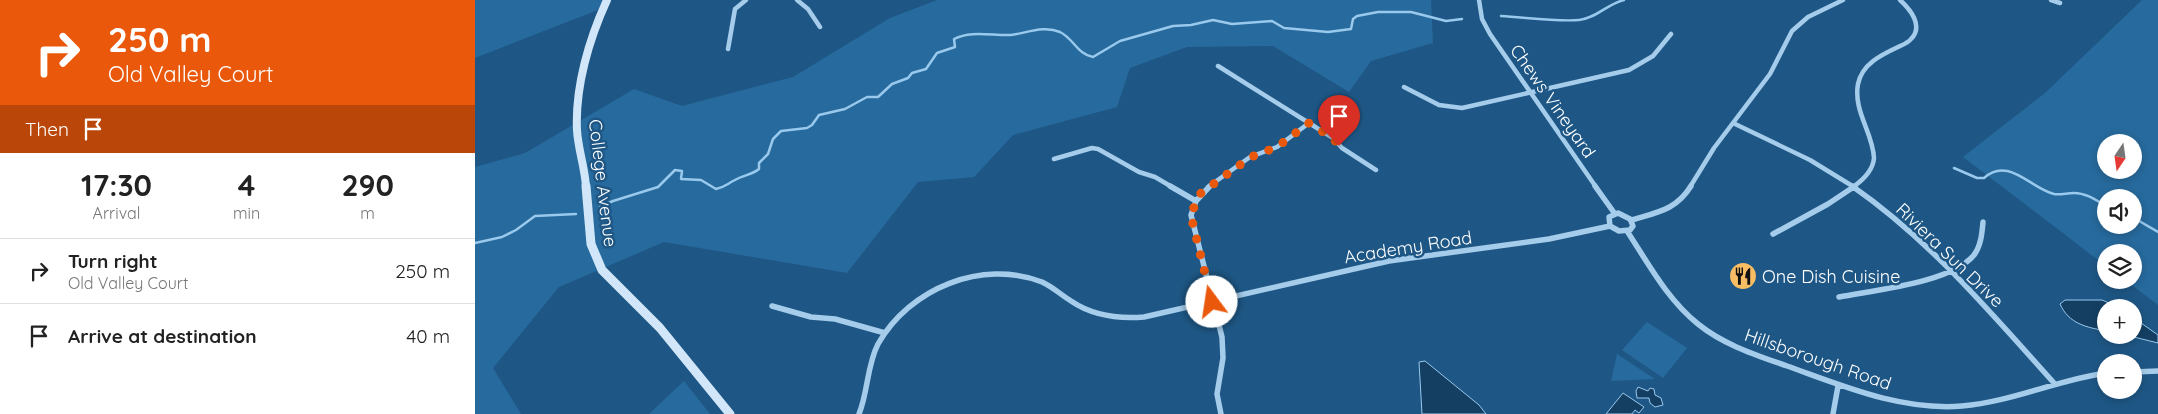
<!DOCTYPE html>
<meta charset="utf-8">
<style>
:root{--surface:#fff;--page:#f2f2f2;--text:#222;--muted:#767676;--line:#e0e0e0}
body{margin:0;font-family:Quicksand,sans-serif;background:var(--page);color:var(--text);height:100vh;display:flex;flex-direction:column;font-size:19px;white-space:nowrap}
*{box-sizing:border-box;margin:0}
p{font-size:16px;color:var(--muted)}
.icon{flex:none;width:28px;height:28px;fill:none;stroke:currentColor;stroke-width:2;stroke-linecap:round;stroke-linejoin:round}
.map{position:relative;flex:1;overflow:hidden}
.sheet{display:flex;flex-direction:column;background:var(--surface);width:475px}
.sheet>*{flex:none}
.banner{background:#ea580c;color:#fff;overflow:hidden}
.needle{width:32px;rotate:193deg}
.controls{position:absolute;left:1622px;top:134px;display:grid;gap:10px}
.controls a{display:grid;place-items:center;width:45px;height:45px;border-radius:50%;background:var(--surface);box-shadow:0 2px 8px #0003;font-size:25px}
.pin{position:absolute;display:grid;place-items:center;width:42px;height:42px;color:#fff;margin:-51px -21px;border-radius:50% 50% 50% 0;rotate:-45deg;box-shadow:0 0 5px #0007}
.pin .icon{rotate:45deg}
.me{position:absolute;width:55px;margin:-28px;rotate:346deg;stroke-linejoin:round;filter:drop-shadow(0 0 4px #0008)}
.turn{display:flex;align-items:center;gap:18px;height:105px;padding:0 25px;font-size:22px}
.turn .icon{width:65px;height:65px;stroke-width:2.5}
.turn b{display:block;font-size:35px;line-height:42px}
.then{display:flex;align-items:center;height:48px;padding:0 25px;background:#0003;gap:10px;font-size:19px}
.eta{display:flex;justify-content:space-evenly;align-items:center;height:85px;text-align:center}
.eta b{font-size:30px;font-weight:800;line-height:35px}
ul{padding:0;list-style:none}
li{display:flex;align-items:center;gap:15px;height:65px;padding:0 25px;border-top:1px solid var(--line)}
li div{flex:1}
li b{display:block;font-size:19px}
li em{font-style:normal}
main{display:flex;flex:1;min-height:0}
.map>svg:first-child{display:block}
.green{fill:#276a9d;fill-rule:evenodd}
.water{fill:#143f63;stroke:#99c9ec}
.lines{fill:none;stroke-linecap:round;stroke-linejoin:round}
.stream{stroke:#99c9ec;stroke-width:2.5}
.street-far1{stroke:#a5ccea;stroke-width:4.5}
.street{stroke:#a5ccea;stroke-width:5.5}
.secondary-far1{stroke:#d1e6f8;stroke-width:8}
.secondary{stroke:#d1e6f8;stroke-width:9}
.route{stroke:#ea580c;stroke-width:9;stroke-dasharray:0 16.2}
.labels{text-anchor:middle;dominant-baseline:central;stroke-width:5;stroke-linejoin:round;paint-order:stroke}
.street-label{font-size:18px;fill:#fff;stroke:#1e5785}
.poi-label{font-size:18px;fill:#fff;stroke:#1e5785;text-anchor:start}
</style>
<main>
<section class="sheet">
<div class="banner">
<div class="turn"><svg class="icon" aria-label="right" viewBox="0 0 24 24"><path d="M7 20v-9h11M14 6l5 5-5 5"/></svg><div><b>250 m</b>Old Valley Court</div></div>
<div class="then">Then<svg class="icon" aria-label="arrive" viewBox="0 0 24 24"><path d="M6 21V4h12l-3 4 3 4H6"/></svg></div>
</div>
<div class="eta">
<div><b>17:30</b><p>Arrival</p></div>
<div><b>4</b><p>min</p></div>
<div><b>290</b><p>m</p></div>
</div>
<ul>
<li><svg class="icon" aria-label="right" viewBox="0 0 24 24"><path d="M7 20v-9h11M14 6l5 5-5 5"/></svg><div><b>Turn right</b><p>Old Valley Court</p></div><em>250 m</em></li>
<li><svg class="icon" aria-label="arrive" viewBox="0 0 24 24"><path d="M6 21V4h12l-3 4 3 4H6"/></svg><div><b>Arrive at destination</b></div><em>40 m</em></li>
</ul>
</section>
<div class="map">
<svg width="1683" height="414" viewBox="0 0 1683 414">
<rect width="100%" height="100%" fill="#1e5785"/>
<path class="green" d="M 0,0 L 128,0 L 123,10 L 0,58 Z
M 462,0 L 956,0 L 958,43 L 896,61 L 874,92 L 798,46 L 712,47 L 655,68 L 642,107 L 538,135 L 499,177 L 443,182 L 372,273 L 189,242 L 84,287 L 18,368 L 46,414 L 0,414 L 0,167 L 50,153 L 159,89 L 207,106 L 318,77 L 415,18 Z
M 1667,0 L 1683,0 L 1683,305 L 1650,280 L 1659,280 L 1659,252 L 1631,252 L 1631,266 L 1488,157 L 1570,93 ZM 1659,142 L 1659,170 L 1631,170 L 1631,142 ZM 1631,198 L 1659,198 L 1659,225 L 1631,225 Z
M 1172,322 L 1212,348 L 1188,378 L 1147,350 Z
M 1142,354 L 1180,379 L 1136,381 Z
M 209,381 L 235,414 L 174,414 Z"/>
<path class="water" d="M 1590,300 L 1627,300 L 1643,307 L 1631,308 L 1631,331 C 1611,327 1594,324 1585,304 Z
M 1659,318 L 1683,335 L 1683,343 L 1651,335 L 1659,335 Z
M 950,361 L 1004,405 L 1011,414 L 947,414 L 944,362 Z
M 1163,387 L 1173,391 L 1175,388 L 1179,389 L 1180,395 L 1186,398 L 1188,405 L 1180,407 L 1175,403 L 1174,398 L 1162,398 L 1161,391 Z
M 1148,393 L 1169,407 L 1164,413 L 1160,410 L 1157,414 L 1131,414 Z"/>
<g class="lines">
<path class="stream" d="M 1026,16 C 1048,17 1082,22 1104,20 C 1122,18 1132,4 1149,0
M 1479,168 L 1502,178 L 1509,178 C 1533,156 1555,188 1579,194 C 1585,195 1592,193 1599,193 C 1611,193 1621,200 1631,206
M 125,207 L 138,201 L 183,187 L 200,170 L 207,171 L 206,179 L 226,180 L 241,189 C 250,187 252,184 260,180 C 268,175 277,175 284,169 L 284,163 L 293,154 L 298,139 L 306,131 L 332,128 L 337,125 L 344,115 L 370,109 L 392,97 L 403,97 L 417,84 L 433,78 L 437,73 L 451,69 L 462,53 L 480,47 L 479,39 C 496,30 518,36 536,35 C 552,33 569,25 585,32 C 599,39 602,54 618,57 L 645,41 L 698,26 L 716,25 L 738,20 L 757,24 L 797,21 L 809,28 L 853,32 L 876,29 L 878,19 L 882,16 L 903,12 L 936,12 L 971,21 L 987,19
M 1659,218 L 1683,232
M 0,243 L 27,237 L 41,230 L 60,216 L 101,214"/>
<path class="street-far1" d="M 322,0 L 333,9 L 345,27
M 1004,0 L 1007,19 L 1015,34 L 1121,187
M 1576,0 L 1585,3
M 253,49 L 260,9 L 271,0
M 743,66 L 858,138 L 867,148 L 901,170
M 929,87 L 964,105 L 987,108 L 1154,70 L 1178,56 L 1196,34
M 1258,123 L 1335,160 L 1379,187
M 579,159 L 617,148 L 623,149 L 664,172 L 680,177 L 697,187
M 733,187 L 775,157 L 802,147 L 834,123
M 1215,187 L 1239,148 L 1295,74 L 1317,31 L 1333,17 L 1368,0
M 1378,187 C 1388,180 1398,171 1399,158 C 1398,133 1378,111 1383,84 C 1387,64 1406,55 1423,47 C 1427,45 1433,43 1436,39 C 1449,26 1435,9 1425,0"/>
<path class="street" d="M 695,186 L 721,201
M 735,186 L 721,201 L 716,215 L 747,337 L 748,358 L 742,394 L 746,414
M 1120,186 L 1140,214
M 1377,186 C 1455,240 1516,313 1579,383
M 1143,213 L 1155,219 L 1158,226 L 1155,230 L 1144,231 L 1135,226 L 1134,217 Z
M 1157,220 C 1183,212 1201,210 1216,186
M 1152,231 C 1173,263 1192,299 1223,324 C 1249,345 1281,355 1312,366 C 1368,386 1426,411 1487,406 C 1536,402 1582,380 1631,373
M 1298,234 L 1353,204 L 1380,186
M 1364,297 C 1399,290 1476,283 1499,255 C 1506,246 1507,233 1508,222
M 297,306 L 336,317 L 360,319 L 410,333
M 1659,372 L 1683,371
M 384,414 C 393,392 392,365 403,344 C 435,288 507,259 567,282 C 578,287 586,295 596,301 C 618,316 643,319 669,317 L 914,261 L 1074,239 L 1135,226
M 1358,414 L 1363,386"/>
<path class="secondary-far1" d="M 111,187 C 110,168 103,149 102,130 C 100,87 114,39 132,0"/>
<path class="secondary" d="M 111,186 L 116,244 L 127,270 L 185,328 L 255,414"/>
</g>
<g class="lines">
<path class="route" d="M 737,302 L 716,216 L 721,201 L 726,193 L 776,157 L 802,147 L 834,123 L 858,138 L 864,146"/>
</g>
<defs>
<g id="restaurant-disc" transform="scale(1.4375)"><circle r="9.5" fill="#f9bd64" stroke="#1e5785"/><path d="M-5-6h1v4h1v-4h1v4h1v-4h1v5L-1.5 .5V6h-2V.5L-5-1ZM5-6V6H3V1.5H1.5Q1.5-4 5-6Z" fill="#111"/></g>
</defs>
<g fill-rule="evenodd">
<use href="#restaurant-disc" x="1268" y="276"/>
</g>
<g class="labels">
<g class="street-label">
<text transform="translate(1078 101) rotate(55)">Chews Vineyard</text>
<text transform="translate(128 183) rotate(83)">College Avenue</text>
<text transform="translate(933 247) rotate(-9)">Academy Road</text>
<text transform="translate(1475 255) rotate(44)">Riviera Sun Drive</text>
<text transform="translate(1343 359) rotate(19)">Hillsborough Road</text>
</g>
<g class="poi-label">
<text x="1287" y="276">One Dish Cuisine</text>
</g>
</g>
</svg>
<div class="controls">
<a><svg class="needle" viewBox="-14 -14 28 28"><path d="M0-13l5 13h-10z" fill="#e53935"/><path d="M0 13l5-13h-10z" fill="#767676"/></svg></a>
<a><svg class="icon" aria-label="sound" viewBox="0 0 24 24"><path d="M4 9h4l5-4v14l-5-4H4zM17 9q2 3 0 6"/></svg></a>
<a><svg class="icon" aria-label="layers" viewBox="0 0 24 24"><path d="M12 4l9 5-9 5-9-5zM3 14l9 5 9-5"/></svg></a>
<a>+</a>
<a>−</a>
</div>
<div class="pin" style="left:864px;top:146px;background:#d93025"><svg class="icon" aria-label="arrive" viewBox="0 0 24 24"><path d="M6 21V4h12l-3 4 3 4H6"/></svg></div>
<svg class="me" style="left:737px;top:302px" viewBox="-20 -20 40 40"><circle r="19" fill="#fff"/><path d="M0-13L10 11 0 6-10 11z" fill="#ea580c"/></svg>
</div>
</main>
